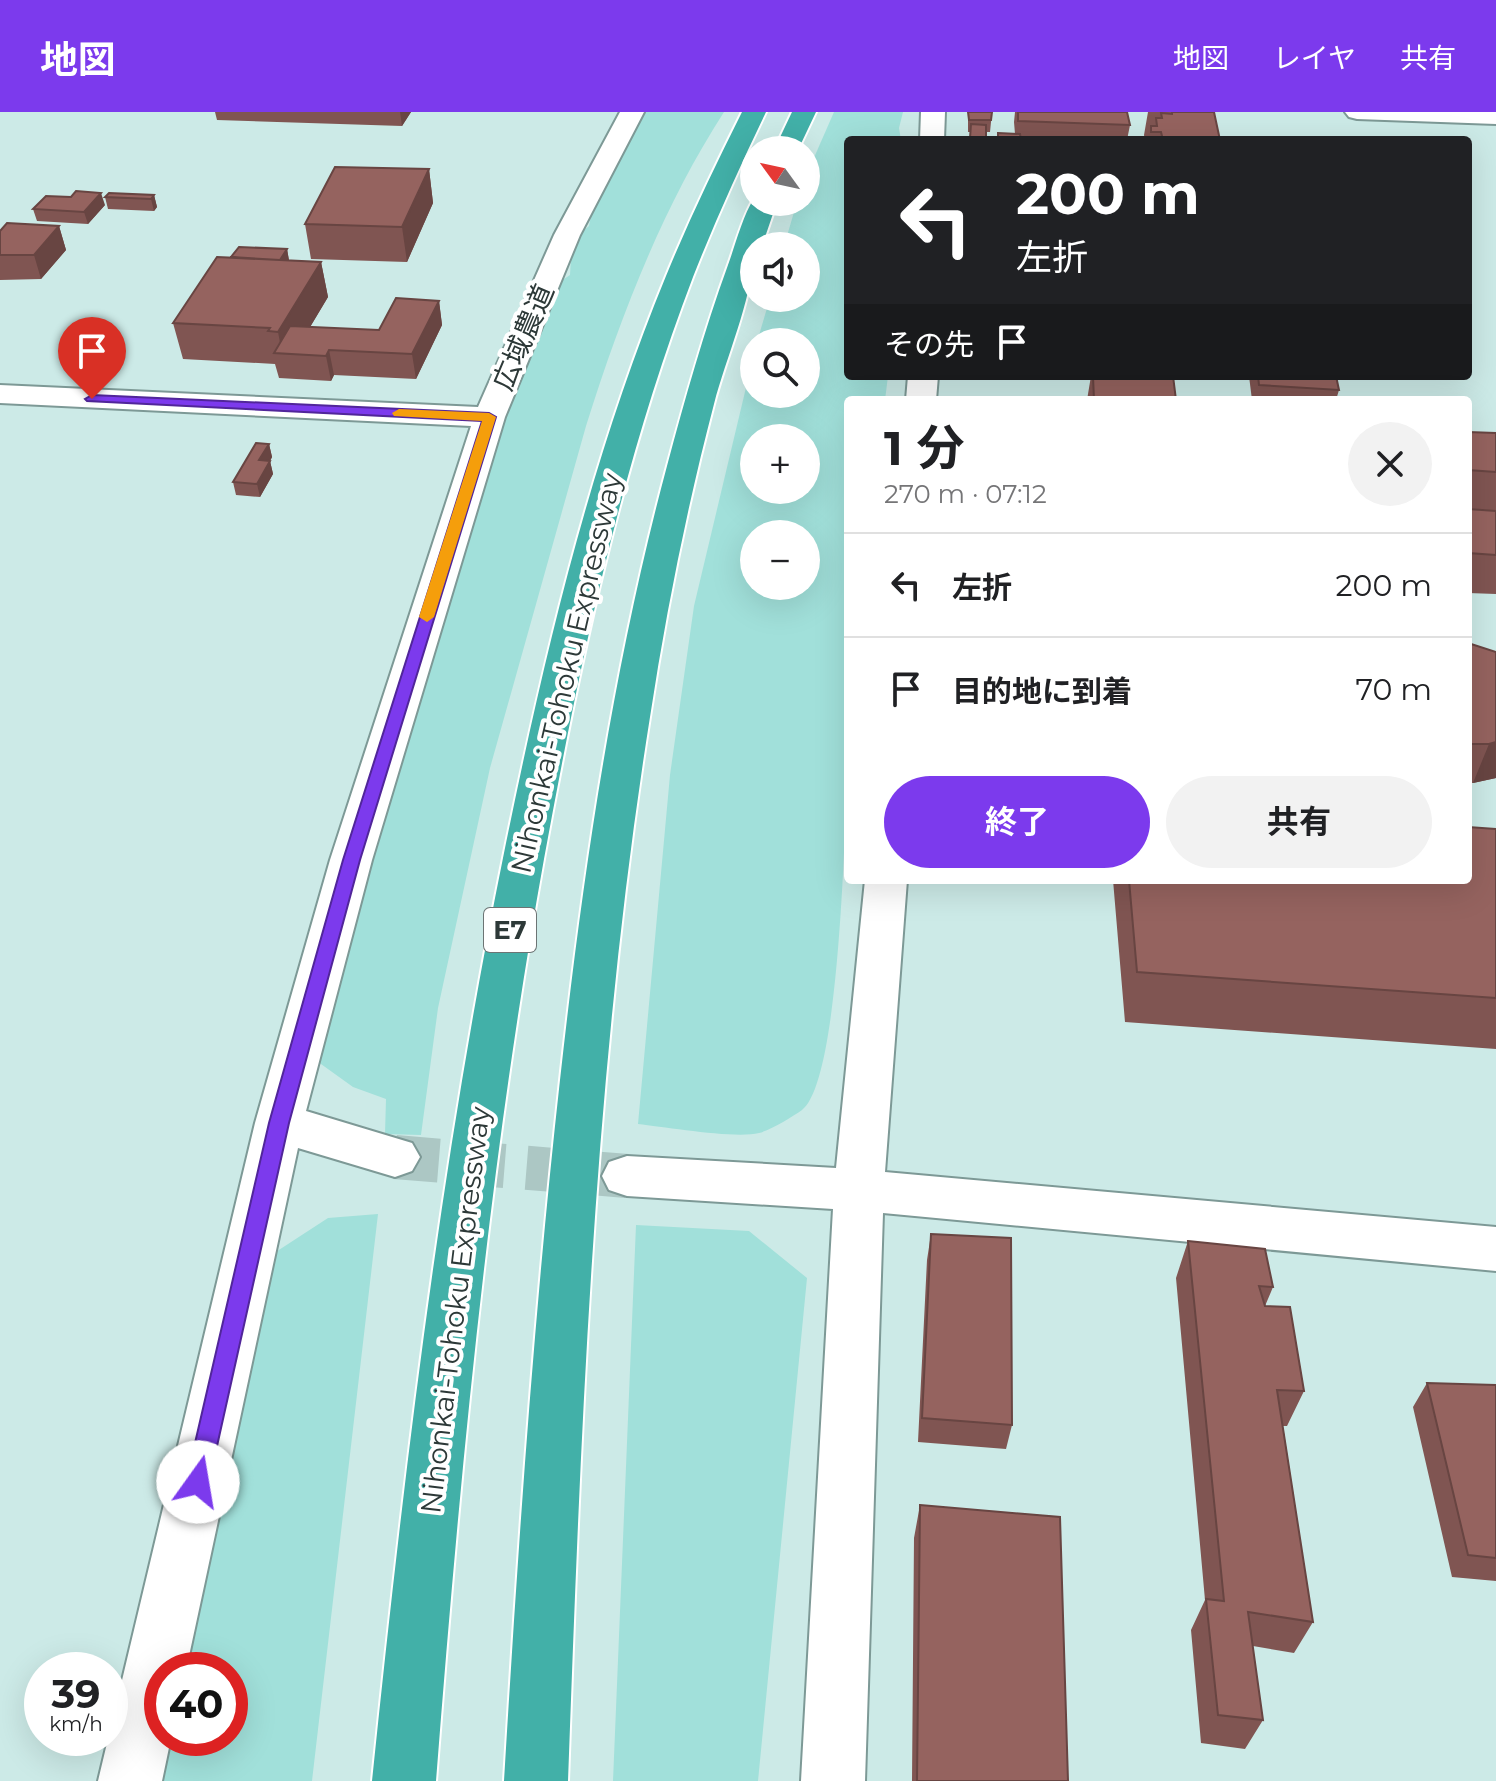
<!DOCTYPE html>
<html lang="ja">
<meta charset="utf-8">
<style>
:root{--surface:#fff;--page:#f2f2f2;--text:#202124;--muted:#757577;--line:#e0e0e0;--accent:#7c3aed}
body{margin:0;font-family:Montserrat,"Noto Sans JP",sans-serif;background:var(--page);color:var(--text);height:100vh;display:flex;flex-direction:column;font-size:30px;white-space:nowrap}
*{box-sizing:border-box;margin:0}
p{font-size:26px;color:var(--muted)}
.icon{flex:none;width:44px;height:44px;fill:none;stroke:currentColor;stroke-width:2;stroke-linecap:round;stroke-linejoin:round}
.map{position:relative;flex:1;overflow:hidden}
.sheet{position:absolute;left:844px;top:284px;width:628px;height:488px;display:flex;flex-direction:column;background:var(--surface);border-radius:8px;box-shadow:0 8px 32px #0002}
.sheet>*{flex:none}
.top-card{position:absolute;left:844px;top:24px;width:628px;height:244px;border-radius:8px;box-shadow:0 8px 32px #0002;background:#202124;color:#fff;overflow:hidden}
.needle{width:52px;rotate:303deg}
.fabs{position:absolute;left:740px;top:24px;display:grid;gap:16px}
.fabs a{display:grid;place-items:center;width:80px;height:80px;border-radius:50%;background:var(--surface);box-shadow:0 8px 32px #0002;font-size:40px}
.speed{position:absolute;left:24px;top:1540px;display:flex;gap:16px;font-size:40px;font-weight:700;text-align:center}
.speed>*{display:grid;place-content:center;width:104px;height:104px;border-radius:50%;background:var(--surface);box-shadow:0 8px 32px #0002;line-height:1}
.speed small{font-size:20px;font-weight:400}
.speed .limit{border:12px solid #d22;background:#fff;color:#111}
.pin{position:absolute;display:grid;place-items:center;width:68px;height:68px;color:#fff;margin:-82px -34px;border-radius:50% 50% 50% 0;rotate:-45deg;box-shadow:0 0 8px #0007}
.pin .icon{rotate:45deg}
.me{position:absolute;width:88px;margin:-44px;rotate:13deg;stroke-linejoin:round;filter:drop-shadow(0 0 6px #0008)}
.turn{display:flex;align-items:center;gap:28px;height:168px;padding:0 40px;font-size:36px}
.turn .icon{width:104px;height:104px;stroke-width:2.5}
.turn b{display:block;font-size:56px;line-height:68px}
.then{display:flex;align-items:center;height:76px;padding:0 40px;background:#0003;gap:16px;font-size:30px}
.round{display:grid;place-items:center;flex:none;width:84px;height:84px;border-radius:42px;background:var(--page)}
.headline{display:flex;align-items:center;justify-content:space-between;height:136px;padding:0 40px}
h1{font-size:48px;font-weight:700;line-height:60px}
.primary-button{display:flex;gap:16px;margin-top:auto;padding:16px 40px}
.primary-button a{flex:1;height:92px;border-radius:48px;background:var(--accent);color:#fff;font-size:32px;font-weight:700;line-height:92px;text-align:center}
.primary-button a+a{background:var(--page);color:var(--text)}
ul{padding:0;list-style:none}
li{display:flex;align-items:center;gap:24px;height:104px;padding:0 40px;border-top:2px solid var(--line)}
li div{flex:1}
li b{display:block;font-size:30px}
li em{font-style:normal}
header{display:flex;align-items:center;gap:48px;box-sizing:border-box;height:112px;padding:0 40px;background:var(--accent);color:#fff}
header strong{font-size:38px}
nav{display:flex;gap:44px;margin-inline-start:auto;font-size:28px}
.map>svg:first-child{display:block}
.green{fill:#a1e0da;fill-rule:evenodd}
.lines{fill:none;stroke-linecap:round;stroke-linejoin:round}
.minor-tunnel{stroke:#acc7c4;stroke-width:44;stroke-dasharray:44 22;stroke-linecap:butt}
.minor-casing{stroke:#7d9996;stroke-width:4}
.highway-casing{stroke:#fff;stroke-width:4}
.minor{fill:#fff;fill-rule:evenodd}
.highway{fill:#42b0a8;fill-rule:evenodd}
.wall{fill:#805552}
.shaded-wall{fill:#684542}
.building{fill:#95635f;stroke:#684542;stroke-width:2}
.route{fill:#7c3aed;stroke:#51269a;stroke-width:2}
.slow{fill:#f59e0b}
.labels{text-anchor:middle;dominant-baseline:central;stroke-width:8;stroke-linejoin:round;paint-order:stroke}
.shield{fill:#fff;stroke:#6c7474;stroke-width:2}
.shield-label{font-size:26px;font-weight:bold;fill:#2d3938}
.street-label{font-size:28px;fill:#2d3938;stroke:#fff}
</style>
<header>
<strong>地図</strong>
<nav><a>地図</a><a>レイヤ</a><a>共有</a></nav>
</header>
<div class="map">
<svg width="1496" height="1669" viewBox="0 0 1496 1669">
<rect width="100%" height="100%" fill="#cceae7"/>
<path class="green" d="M 639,0 L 724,0 C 662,96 620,206 586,314 L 490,656 L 438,896 L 421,1023 L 385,1022 L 386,987 L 353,975 L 314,947 L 455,447 L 549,177 L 570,163 L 572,128 L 589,114 L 595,83 Z
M 834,0 L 903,0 L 899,16 L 901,28 L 848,28 L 848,264 L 888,264 L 885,288 L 848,288 C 848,387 860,953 802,998 C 792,1005 771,1018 759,1021 C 735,1027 666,1015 638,1012 L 670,663 L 694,494 L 754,242 L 754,282 L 806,282 L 806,230 L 757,230 L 770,186 L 806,186 L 806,134 L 784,134 L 797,90 L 806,90 L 806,64 ZM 754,326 L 806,326 L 806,378 L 754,378 ZM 754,422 L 806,422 L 806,474 L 754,474 Z
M 378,1102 L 312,1669 L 147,1669 L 162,1626 L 230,1626 L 230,1558 L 172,1558 L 265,1147 L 328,1106 Z
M 636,1113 L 749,1119 L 807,1166 L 758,1669 L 613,1669 Z"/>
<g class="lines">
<path class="minor-tunnel" d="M 395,1045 L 627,1064"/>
<g class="minor-casing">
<path id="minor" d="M 620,0 L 644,0 L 580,123 L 505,305 L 372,748 L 306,999 L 412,1031 L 420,1045 L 412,1059 L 395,1065 L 298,1036 L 186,1558 L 162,1558 L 162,1626 L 171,1626 L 162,1669 L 98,1669 L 255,1011 L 330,748 L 471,314 L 0,291 L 0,273 L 478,295 L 554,123 Z
M 921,0 L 945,0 L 944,28 L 920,28 Z
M 1345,0 L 1496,0 L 1496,12 L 1357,7 L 1349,5 Z
M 908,264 L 938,264 L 936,288 L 906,288 Z
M 865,768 L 907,768 L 885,1060 L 1496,1115 L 1496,1159 L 883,1101 L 865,1669 L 801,1669 L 833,1097 L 627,1084 L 609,1078 L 602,1064 L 609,1050 L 627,1044 L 836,1056 Z"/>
</g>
<g class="highway-casing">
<path id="highway" d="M 742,0 L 766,0 C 740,54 715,109 693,165 C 621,353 580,550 544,747 C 489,1052 460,1360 436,1669 L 372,1669 C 404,1360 441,1051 503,746 C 543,549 589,351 666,164 C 689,108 715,54 742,0 Z
M 792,0 L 816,0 L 798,38 L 774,38 Z
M 754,86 L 754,90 L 777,90 L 762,134 L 754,134 C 754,184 727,242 714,292 C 687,395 666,500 650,605 C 594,956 581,1314 568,1669 L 504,1669 C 518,1435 534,1201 560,968 C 583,761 613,555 667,354 C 685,287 704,219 728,153 C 736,131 742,106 754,86 Z"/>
</g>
<use href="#minor" class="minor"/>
<use href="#highway" class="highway"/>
</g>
<path class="wall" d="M 215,0 L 411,0 L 402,14 L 217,8 Z
M 968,0 L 992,0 L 990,20 L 986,20 L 986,28 L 970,28 L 970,20 L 968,20 Z
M 1015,0 L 1127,0 L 1130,13 L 1127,28 L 997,28 L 998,21 L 1015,22 L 1014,10 Z
M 1148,0 L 1214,0 L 1220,28 L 1145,28 L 1144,23 Z
M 429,57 L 433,91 L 407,150 L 311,147 L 305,112 Z
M 154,83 L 157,95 L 154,99 L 108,97 L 105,85 Z
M 105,93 L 88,112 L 37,109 L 33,97 Z
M 59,114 L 66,138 L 41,167 L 0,168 L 0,119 Z
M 287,137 L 289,148 L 321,150 L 328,185 L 310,215 L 379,218 L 439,189 L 442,213 L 416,267 L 334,263 L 331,269 L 279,266 L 275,252 L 183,247 L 173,211 L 231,145 Z
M 1091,264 L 1173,264 L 1176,288 L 1087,288 Z
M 1249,264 L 1336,264 L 1339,278 L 1336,288 L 1252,288 Z
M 1468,320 L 1496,321 L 1496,482 L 1468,481 Z
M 269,332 L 272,345 L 270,349 L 273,362 L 260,385 L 236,383 L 233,370 Z
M 1468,531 L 1493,539 L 1496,666 L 1473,671 L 1468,671 Z
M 1496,717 L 1496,937 L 1125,910 L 1113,768 L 1468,768 Z
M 931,1122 L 1012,1313 L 1006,1337 L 918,1330 L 927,1148 Z
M 1188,1129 L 1273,1175 L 1265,1194 L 1304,1279 L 1287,1314 L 1283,1314 L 1313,1510 L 1294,1541 L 1253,1534 L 1263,1608 L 1245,1637 L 1201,1631 L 1191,1518 L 1205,1488 L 1176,1166 Z
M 1427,1271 L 1496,1273 L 1496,1469 L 1452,1465 L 1413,1295 Z
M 920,1393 L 1068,1669 L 912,1669 L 914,1426 Z"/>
<path class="shaded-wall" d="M 400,0 L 411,0 L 402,14 Z
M 429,57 L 433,91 L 407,150 L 402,115 Z
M 101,81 L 105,93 L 88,112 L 84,100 Z
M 154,83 L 157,95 L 154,99 L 151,87 Z
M 59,114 L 66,138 L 41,167 L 34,143 Z
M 287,137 L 289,149 L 279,150 Z
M 321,150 L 328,185 L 294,242 L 282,241 L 278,220 Z
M 439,189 L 442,213 L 416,267 L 412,242 Z
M 329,238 L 334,263 L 331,269 L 326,244 Z
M 269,332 L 272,345 L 270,349 L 273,362 L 260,385 L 257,372 L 259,348 Z
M 1496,630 L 1496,666 L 1473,671 L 1489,632 Z"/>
<path class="building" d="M 968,0 L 992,0 L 991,8 L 969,8 Z
M 1018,0 L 1127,0 L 1130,13 L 1018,9 Z
M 1172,0 L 1214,0 L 1220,28 L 1163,28 L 1161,20 L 1151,20 L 1151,14 L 1157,14 L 1156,6 L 1162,6 L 1161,1 L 1172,2 Z
M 971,12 L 986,13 L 986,27 L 970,26 Z
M 998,21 L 1020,22 L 1021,28 L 998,28 Z
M 1345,27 L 1386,28 L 1346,28 Z
M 335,55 L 429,57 L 402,115 L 305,112 Z
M 76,79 L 101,81 L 84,100 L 33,97 L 46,84 L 71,85 Z
M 109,81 L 154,83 L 151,87 L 105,85 Z
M 7,111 L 59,114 L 34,143 L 0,143 L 0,119 Z
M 239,135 L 287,137 L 280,148 L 231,145 Z
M 217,145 L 321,150 L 278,220 L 268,219 L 270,216 L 173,211 Z
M 396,186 L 439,189 L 412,242 L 329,238 L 326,244 L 274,241 L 290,214 L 379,218 Z
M 1093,264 L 1173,264 L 1176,288 L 1094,288 Z
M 1258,264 L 1336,264 L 1339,278 L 1259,273 Z
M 1468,320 L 1496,321 L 1496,360 L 1468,358 Z
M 256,331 L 269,332 L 259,348 L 270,349 L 257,372 L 233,370 Z
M 1468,397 L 1496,399 L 1496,443 L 1468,441 Z
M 1468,531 L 1496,540 L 1496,630 L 1489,632 L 1468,632 Z
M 1468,715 L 1496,717 L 1496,886 L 1137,860 L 1129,768 L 1468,768 Z
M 931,1122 L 1011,1126 L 1012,1313 L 922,1306 Z
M 1188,1129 L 1265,1137 L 1273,1175 L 1259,1174 L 1265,1194 L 1290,1195 L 1304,1279 L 1277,1278 L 1313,1510 L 1248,1500 L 1263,1608 L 1218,1603 L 1206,1487 L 1224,1489 Z
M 1427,1271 L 1496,1273 L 1496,1446 L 1468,1443 Z
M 920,1393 L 1060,1405 L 1068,1669 L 917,1669 Z"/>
<path class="route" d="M 92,283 L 489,301 L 496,305 L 360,748 L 289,1011 L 209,1370 L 206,1378 L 198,1381 L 189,1378 L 186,1370 L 269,1011 L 343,748 L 482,309 L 87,289 L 85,287 Z"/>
<path class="slow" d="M 399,297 L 489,301 L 496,305 L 434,505 L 427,510 L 419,505 L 482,309 L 394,304 L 392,301 Z"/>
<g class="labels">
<rect class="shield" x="484" y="796" width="52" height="44" rx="6"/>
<g class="shield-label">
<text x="510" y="818">E7</text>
</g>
<g class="street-label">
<text transform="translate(523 225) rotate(-67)">広域農道</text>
<text transform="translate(566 561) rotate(-77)">Nihonkai-Tohoku Expressway</text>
<text transform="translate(455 1198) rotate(-83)">Nihonkai-Tohoku Expressway</text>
</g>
</g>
</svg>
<div class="fabs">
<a><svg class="needle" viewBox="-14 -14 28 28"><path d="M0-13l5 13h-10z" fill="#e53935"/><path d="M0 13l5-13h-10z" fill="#757577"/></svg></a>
<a><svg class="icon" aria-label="sound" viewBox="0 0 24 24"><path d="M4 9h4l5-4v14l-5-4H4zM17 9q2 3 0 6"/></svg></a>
<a><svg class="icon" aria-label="search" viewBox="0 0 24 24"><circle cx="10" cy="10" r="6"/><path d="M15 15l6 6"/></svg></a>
<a>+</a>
<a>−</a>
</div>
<div class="speed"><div>39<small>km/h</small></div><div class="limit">40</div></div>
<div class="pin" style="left:92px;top:287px;background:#d93025"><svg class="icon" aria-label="arrive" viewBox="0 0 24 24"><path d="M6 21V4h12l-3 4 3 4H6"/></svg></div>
<svg class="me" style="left:198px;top:1370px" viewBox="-20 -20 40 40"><circle r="19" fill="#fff"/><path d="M0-13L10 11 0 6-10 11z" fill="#7c3aed"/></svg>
<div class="top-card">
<div class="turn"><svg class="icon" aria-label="left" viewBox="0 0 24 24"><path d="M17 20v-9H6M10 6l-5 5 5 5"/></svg><div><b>200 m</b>左折</div></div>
<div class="then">その先<svg class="icon" aria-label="arrive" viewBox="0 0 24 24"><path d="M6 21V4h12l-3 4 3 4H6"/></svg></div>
</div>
<section class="sheet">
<div class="headline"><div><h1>1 分</h1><p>270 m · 07:12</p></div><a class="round"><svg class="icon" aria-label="close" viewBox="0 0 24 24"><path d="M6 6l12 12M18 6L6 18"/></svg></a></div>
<ul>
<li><svg class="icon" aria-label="left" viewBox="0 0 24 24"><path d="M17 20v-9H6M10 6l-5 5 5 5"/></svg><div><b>左折</b></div><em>200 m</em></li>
<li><svg class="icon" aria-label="arrive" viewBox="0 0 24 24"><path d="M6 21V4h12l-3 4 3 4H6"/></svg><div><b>目的地に到着</b></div><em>70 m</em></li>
</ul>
<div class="primary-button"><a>終了</a><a>共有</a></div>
</section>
</div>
